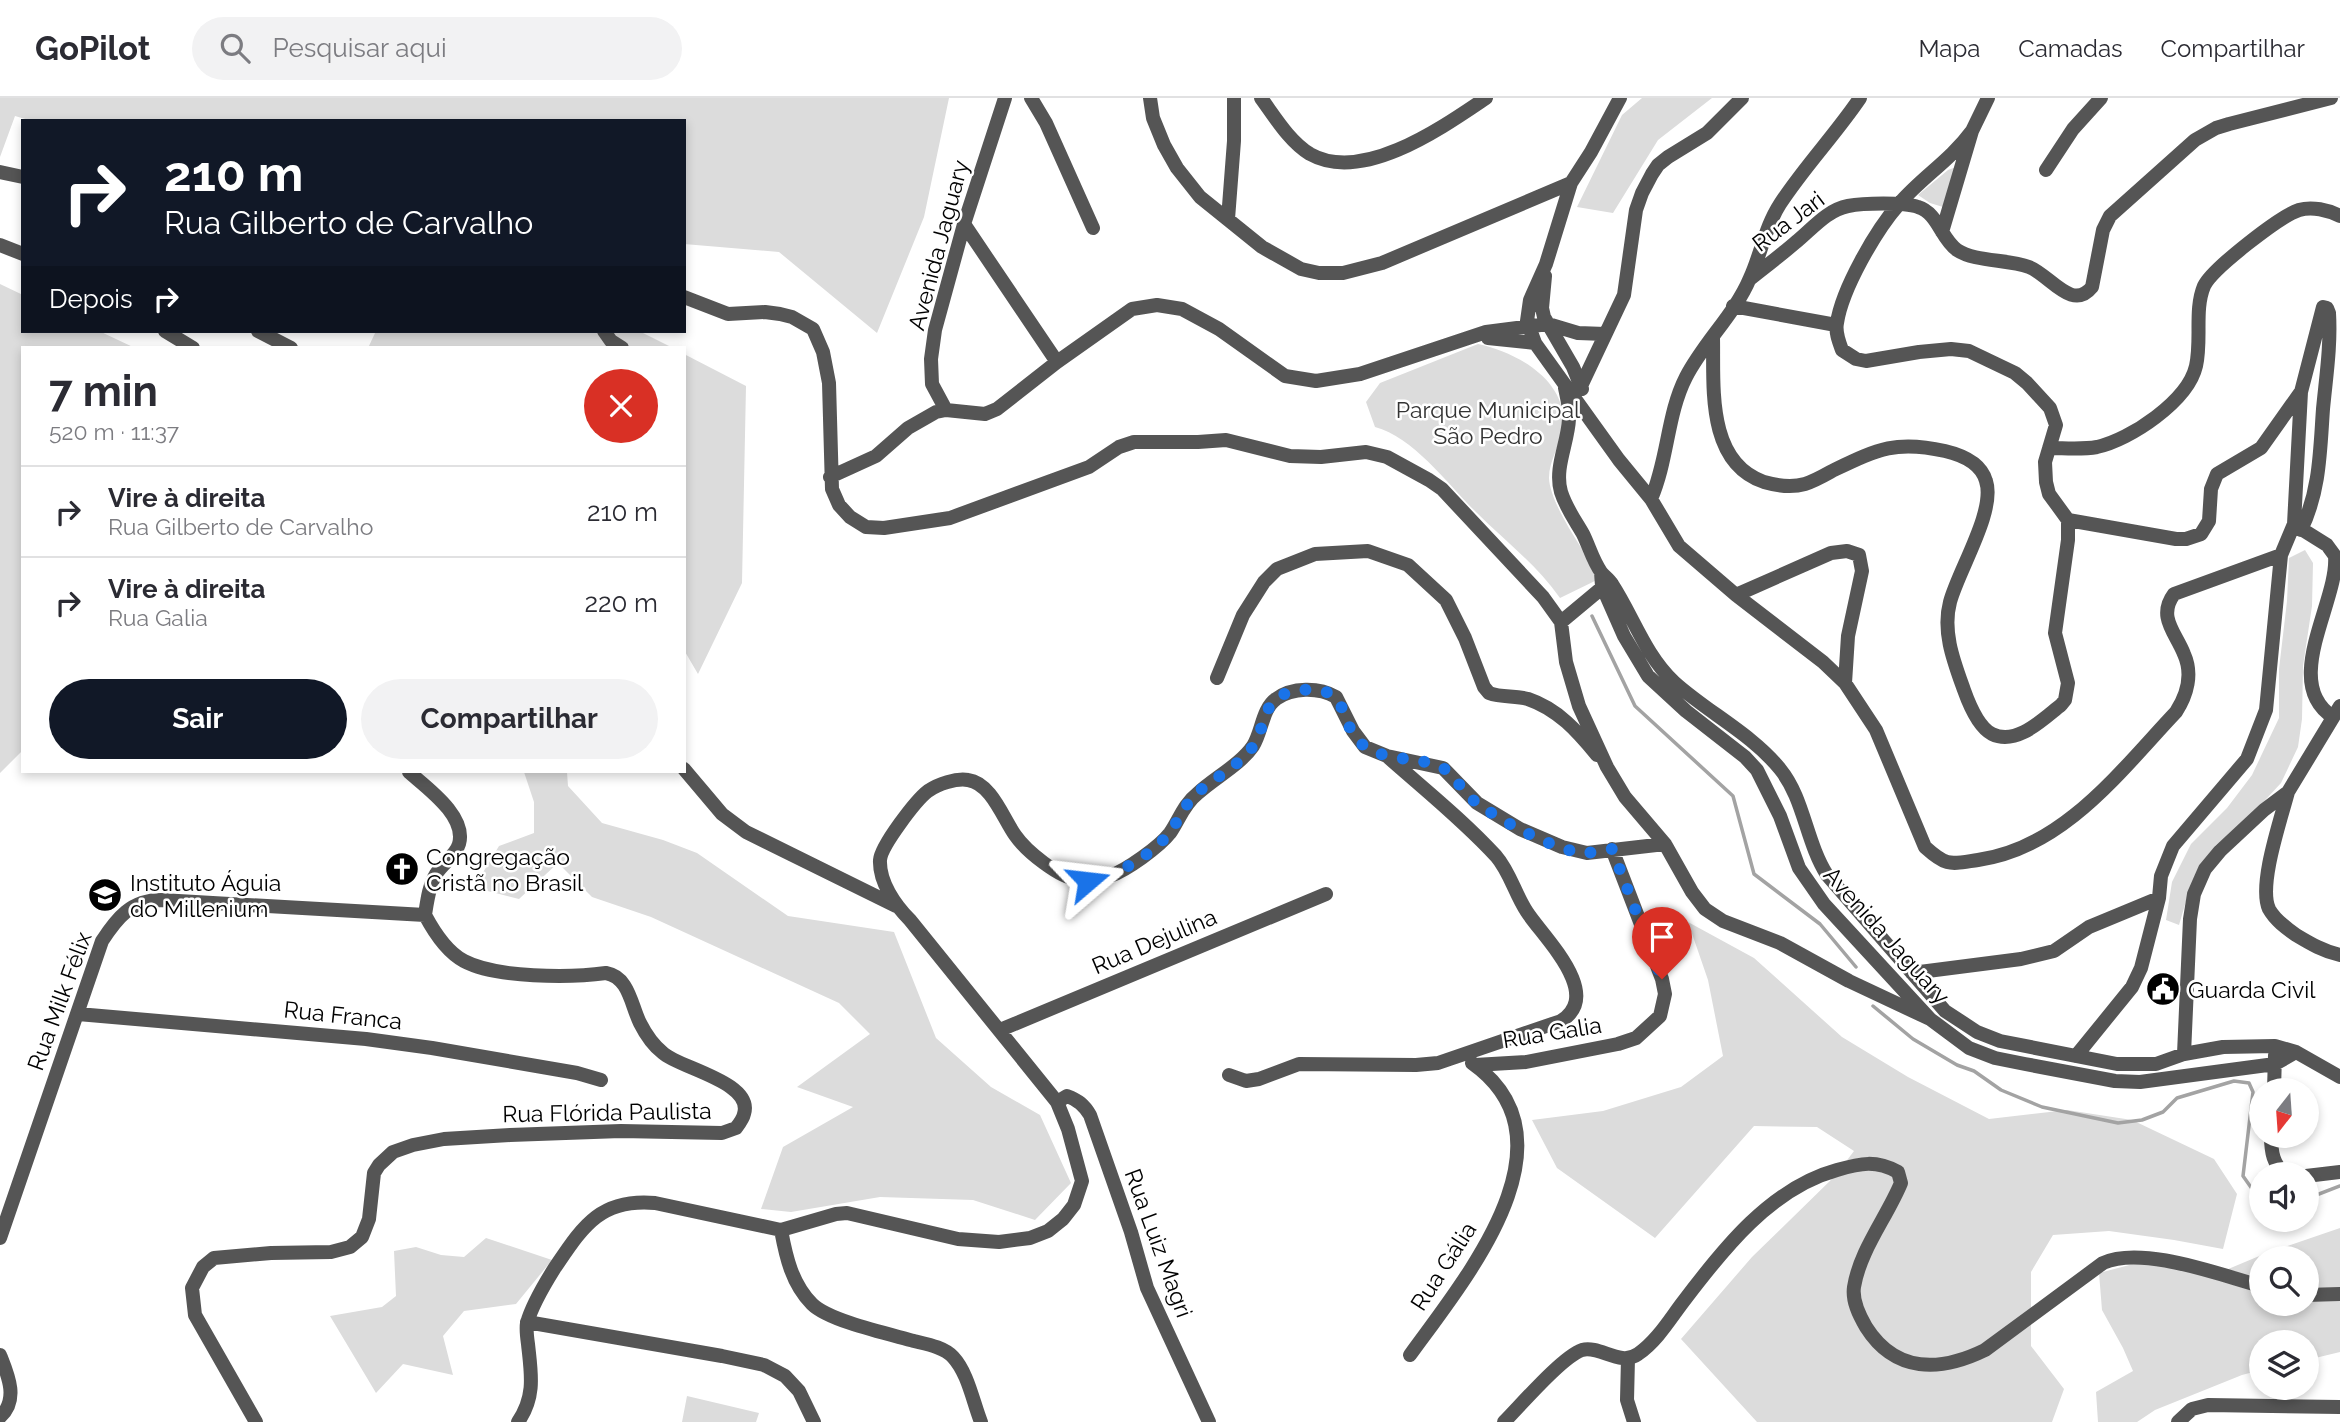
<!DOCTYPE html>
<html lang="pt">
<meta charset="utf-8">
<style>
:root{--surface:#fff;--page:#f2f2f3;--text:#2b2b33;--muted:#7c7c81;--line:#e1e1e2;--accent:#111827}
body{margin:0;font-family:Raleway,sans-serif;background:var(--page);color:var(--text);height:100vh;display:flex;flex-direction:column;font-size:26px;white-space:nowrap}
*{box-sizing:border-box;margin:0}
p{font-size:23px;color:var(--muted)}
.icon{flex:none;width:38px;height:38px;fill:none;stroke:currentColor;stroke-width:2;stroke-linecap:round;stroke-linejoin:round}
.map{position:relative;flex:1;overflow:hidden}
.sheet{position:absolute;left:21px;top:248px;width:665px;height:427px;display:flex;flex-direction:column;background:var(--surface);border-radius:0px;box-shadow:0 4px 10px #0003}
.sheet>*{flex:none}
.hud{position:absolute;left:21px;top:21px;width:665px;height:214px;border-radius:0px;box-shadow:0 4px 10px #0003;background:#111827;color:#fff;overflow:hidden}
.needle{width:46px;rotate:197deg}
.tools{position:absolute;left:2249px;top:980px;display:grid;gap:14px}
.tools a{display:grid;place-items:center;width:70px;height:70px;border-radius:50%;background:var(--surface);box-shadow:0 4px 10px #0003;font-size:35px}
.pin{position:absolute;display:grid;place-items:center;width:60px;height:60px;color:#fff;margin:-72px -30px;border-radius:50% 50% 50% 0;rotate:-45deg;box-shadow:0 0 7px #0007}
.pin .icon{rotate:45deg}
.me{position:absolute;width:77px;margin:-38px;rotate:73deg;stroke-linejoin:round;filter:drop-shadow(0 0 5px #0008)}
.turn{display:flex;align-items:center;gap:24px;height:147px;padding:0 28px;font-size:32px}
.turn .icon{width:91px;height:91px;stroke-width:2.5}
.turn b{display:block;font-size:49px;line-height:60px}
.then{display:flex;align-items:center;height:66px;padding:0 28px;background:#0003;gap:14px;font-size:26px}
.round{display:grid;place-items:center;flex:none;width:74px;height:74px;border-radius:37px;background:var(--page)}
.headline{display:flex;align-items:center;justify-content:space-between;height:119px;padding:0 28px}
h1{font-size:42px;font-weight:700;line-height:52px}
.cta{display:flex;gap:14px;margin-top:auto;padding:14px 28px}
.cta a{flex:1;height:80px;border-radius:42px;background:var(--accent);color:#fff;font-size:28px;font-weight:700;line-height:80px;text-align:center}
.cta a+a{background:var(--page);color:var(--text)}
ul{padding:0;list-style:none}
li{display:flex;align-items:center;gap:21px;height:91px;padding:0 28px;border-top:2px solid var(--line)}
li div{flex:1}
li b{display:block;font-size:26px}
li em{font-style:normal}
header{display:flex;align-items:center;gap:42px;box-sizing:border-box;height:98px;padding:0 35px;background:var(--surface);border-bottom:2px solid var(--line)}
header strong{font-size:33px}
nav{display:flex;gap:38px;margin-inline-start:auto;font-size:24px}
.search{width:490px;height:63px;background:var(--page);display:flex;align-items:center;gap:18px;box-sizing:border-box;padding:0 24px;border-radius:38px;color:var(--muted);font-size:26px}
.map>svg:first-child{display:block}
.green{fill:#dcdcdc;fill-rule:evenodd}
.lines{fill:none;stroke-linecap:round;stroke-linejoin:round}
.stream{stroke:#a3a3a3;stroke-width:3.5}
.minor{stroke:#555;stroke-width:14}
.route{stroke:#1a73e8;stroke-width:12;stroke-dasharray:0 21.6}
.labels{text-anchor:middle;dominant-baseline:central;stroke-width:5;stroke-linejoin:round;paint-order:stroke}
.street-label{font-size:23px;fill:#000;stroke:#fff}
.park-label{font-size:23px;fill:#333;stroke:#fff}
.poi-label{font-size:23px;fill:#000;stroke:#fff;text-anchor:start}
</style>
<header>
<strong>GoPilot</strong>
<div class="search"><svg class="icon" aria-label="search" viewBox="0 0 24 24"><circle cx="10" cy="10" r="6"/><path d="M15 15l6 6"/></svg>Pesquisar aqui</div>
<nav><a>Mapa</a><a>Camadas</a><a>Compartilhar</a></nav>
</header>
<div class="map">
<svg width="2340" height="1324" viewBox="0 0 2340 1324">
<rect width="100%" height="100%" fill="#fff"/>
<path class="green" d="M 0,0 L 949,0 L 924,119 L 877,235 L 779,154 L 684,146 L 684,23 L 32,23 L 15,18 L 0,59 Z
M 1642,0 L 1712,0 L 1658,42 L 1613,115 L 1577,109 L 1622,17 Z
M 1956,69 L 1943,109 L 1930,105 L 1918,97 L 1948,72 Z
M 0,186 L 23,197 L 23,233 L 99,233 L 135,250 L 23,250 L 23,652 L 0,675 Z
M 376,233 L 639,233 L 673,250 L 368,250 Z
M 1478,246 C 1516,254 1568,282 1563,329 C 1561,346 1549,362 1549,380 C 1550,407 1586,456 1601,480 L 1560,500 C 1537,467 1505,443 1477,415 C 1449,388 1414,339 1375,329 L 1366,304 L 1380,285 Z
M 684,256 L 746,288 L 742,485 L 698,576 L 684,552 Z
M 2305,452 L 2313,465 L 2312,508 L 2303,568 L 2302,621 L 2298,649 L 2281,685 L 2256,712 L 2215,748 L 2189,793 L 2179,827 L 2166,822 L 2172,784 L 2191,746 L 2227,710 L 2252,677 L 2279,620 L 2279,571 L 2287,503 L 2289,460 Z
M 524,674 L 567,674 L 568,688 L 602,725 L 663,742 L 697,755 L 788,818 L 894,834 L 936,940 L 991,989 L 1040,1017 L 1071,1085 L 1035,1122 L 973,1102 L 880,1099 L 791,1114 L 761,1111 L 783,1049 L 853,1009 L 797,989 L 870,936 L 839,905 L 651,819 L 592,799 L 558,765 L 519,801 L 480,791 L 479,781 L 499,748 L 534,735 L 534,704 Z
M 1688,824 L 1754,860 L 1842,939 L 1908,979 L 1989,1021 L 2067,1012 L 2132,1022 L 2214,1061 L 2237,1096 L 2223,1151 L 2174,1142 L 2109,1133 L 2053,1137 L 2031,1174 L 2031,1248 L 2064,1291 L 2052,1324 L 1757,1324 L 1681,1241 L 1752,1159 L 1835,1078 L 1854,1053 L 1817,1029 L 1754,1028 L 1655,1140 L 1557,1070 L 1532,1022 L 1603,1013 L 1681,989 L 1723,958 L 1708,882 Z
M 2340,1130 L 2340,1254 L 2307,1262 L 2306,1244 L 2261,1244 L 2261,1272 L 2242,1277 L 2155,1312 L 2137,1324 L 2098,1324 L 2096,1294 L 2133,1273 L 2123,1250 L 2102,1212 L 2099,1175 L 2141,1164 L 2214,1177 L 2264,1156 ZM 2261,1160 L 2306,1160 L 2306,1206 L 2261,1206 Z
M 486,1140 L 552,1162 L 516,1206 L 464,1213 L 443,1238 L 453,1277 L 403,1266 L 376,1295 L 330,1218 L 382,1209 L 396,1198 L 394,1153 L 416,1149 L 441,1157 L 464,1159 Z
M 687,1298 L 759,1315 L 756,1324 L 682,1324 Z"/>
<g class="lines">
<path class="stream" d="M 1592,518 L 1635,608 L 1733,698 L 1754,776 L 1820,826 L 1856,869
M 1873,908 L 1913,941 L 1957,967 L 1974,973 L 2001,992 L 2042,1009 L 2118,1025 L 2142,1022 L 2163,1014 L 2177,1000 L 2234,983 L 2249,985 L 2253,994 L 2243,1078 L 2255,1095 L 2261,1096
M 2306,1101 L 2340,1088"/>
<path class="minor" d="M 1031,0 L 1046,25 L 1093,130
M 1150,0 L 1153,20 L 1164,47 L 1177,70 L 1200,99 L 1262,149 L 1301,171 L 1319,175 L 1343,175 L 1382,165 L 1571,85
M 1261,0 C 1275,19 1289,43 1310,56 C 1363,86 1443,29 1486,0
M 1620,0 L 1591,54 L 1571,85 L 1546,166 L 1530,202 L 1527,223 L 1535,245 L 1619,362 L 1651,401 L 1679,448 L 1736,497 L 1823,564 L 1845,585 L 1876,632 L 1925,749 C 1947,769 1950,766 1978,762 C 2064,750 2121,672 2176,614 C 2187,597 2193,576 2184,556 C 2176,535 2157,519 2174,496 L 2281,457
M 2046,72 L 2073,31 L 2101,0
M 0,74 L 23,79
M 1228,121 L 1234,43 L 1234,0
M 964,126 L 1057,264
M 1942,134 L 1972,33 L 1988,0
M 0,147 L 23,156
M 1545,178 L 1542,210 L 1544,219 L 1573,269 L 1582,291
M 1750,181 C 1765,169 1781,157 1796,144 C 1812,131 1827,112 1848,108 C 1863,105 1904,104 1918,109 C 1938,115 1941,141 1957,152 C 1975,164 2008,161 2029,169 C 2050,177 2072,214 2092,189 L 2103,132 L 2110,118 L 2195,42 L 2216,30 L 2229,26 L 2331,0
M 684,199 L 728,216 L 765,214 L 780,216 L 792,219 L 813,231 L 823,254 L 829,285 L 832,391 L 839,407 L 850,419 L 866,429 L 884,430 L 950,420 L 1089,369 L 1119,349 L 1134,344 L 1198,344 L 1226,342 L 1290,358 L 1321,359 L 1366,354 L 1387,359 L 1429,382 L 1442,391 L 1543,499 L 1561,524 L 1566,564 L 1579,608 L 1607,669 L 1625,699 L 1665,746 L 1692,794 L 1705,811 L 1723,823 L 1780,845 L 1849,883 L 1930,921
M 1733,208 L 1836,227
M 165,233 L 193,250
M 258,233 L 291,250
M 604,233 L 611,243 L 622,250
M 1713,239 C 1714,288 1706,364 1764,384 C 1778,388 1791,390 1805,386 C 1815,383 1825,377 1834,372 C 1878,351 1896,342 1945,353 C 1962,357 1981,365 1986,383 C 1996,413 1958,473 1950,504 C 1942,534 1954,564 1964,592 C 1969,606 1978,629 1992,636 C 2017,648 2043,621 2061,607 L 2065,602 L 2068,585 L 2055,535 L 2068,442 L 2068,422 L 2049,396 L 2046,384 L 2045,364 L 2056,327 L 2050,310 L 2027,285 L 2015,275 L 1969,253 L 1951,251 L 1919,254 L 1866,263 L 1856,261 L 1842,252 C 1839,244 1835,234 1837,225 C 1842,191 1876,132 1899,106 C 1922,79 1950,63 1972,33
M 1488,240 L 1535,245
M 1581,288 L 1624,197 L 1636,112 L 1642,95 L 1652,76 L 1658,67 L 1668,59 L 1707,35 L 1742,0
M 1565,290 C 1567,300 1570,310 1569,321 C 1568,345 1554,370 1561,394 C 1566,410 1575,422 1583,436 C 1589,448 1593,463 1601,474 C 1604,478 1609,481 1612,486 C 1633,518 1645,557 1674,584 C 1707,614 1752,636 1780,671 C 1804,700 1806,744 1827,777 L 1945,913 L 1977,934 L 2000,943 L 2117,966 L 2156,966 L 2184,956 L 2223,949 L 2275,948 L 2296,954 L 2340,979
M 946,312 L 932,286 L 931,261 L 935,232 L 964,126 L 1005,0
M 2049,350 C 2064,350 2081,352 2097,349 C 2130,342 2188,303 2196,268 C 2202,242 2194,212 2204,188 C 2212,171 2280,118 2299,112 C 2312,108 2328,112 2340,118
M 830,379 L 876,358 L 908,330 L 936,314 L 946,312 L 985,316 L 997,311 L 1057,264 L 1132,211 L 1157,207 L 1182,211 L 1219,231 L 1285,278 L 1316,283 L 1360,276 L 1486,234 L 1548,226 L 1578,235 L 1605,236
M 1651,401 C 1668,362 1667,316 1686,279 C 1704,244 1735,216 1750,180 C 1761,156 1765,129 1780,106 C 1804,69 1835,37 1860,0
M 2068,422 L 2176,441 L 2186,441 L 2201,436 L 2209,423 L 2211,391 L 2217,376 L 2261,350 L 2300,295
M 2295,427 L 2327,447 L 2335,458 C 2339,503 2280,585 2333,619
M 1601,474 L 1602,488 L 1624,538 L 1648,578 L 1686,613 L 1745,659 L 1757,672 L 1780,718 L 1799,770 L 1824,806 L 1930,921 L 1969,950 L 1995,960 L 2025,966 L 2115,983 L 2140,984 L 2275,966 L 2296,954
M 1736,497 L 1831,455 L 1847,453 L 1859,457 L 1862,473 L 1848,538 L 1845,585
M 1561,524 L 1609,484
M 1217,580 L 1243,517 L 1264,484 L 1277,471 L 1315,456 L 1368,453 L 1408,467 L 1446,502 L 1465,540 L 1484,589 L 1489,595 C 1502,600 1515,597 1528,601 C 1558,611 1578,634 1597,657
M 684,671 L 722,716 L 746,734 L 896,808
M 2288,694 C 2281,721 2258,787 2269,811 C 2275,822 2286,830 2296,837 C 2311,846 2323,853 2340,857
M 1912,875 L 2021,861 L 2054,853 L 2089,829 L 2159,800
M 78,916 L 366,941 L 432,950 L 577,975 L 601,982
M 1000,932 L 1326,796
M 2184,956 L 2190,821 L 2194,796 L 2205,771 L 2220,753 L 2264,712 L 2288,694 L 2340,608
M 2076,958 L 2132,889 L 2141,870 L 2159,800 L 2161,778 L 2173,748 L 2247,661 L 2266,612 L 2281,457 L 2294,426 L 2301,294 L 2323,209 L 2327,210 L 2329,215 C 2331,248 2326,279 2323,311 C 2320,353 2320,393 2301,432
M 1475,967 L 1526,964 L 1618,946 L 1636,940 L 1660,918 L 1665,896 L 1662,881 L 1612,751
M 1229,977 L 1246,983 L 1259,981 L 1299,966 L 1416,967 L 1438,965 L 1561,923 C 1604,896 1544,840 1527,814 C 1515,796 1510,774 1496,758 C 1463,722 1424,691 1388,659
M 2274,992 L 2275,957
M 1057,1004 L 1067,998 C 1078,1002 1084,1007 1090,1017 L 1131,1134 L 1147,1190 L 1209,1324
M 2271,1038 C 2271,1053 2273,1068 2286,1076
M 2306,1078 L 2340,1074
M 781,1132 C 786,1159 792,1186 812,1206 C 829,1223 889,1236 914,1243 C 926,1246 944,1249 953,1259 C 968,1275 973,1304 981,1324
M 0,1140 L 102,843 C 117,820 131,802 161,802 L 425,817
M 2306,1197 L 2340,1196
M 527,1224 L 722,1258 L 764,1267 L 785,1278 L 799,1293 L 814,1324
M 0,1257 C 8,1277 19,1302 0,1319
M 1410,1257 C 1464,1182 1582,1043 1472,965
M 1628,1260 L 1627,1302 L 1634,1324
M 256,1324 L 195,1217 L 192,1190 L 203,1169 L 214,1160 L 271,1155 L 331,1154 L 350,1149 L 362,1139 L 369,1121 L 374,1075 L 379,1067 L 393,1054 L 413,1047 L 444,1041 L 510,1037 L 621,1033 L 722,1035 L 736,1030 C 739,1026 743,1021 744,1016 C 754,984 679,970 663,955 C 654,948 645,935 640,925 C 631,907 629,879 606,875 C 570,880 496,880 464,863 C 447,854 434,834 425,817 C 427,804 429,787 436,776 C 442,766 456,757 459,746 C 467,718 427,690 409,674
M 518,1324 C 536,1298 531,1275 528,1246 C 527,1239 526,1231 527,1225 C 532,1207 544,1187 554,1171 C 582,1130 599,1100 655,1105 L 781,1132 L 836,1116 L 847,1115 L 958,1141 L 999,1144 L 1030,1140 L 1048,1133 L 1063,1121 L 1074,1107 L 1082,1083 L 1068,1031 L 1057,1004 L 910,822 C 895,807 879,784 880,762 C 881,748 916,702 928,693 C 938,686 956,680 968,682 C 991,685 1003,720 1015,737 C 1026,753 1059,780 1079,782 C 1089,784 1100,781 1110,778 C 1127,772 1159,749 1170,735 C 1179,722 1184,706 1197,696 C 1214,680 1240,667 1253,648 C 1262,634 1262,611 1276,601 C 1292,589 1319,589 1336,599 L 1353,633 L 1365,649 L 1387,658 L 1443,670 L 1477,705 L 1520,731 L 1562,749 L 1587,755 L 1665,746
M 1504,1324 C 1521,1307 1562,1259 1582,1252 C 1600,1247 1620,1269 1638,1256 C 1657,1243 1670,1221 1683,1204 C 1723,1151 1771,1090 1837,1072 C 1861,1065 1876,1062 1898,1074 L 1901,1085 C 1887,1119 1860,1152 1854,1189 C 1852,1203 1859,1217 1866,1229 C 1895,1275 1940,1274 1985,1252 L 2103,1165 C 2142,1147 2220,1177 2261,1188
M 2178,1324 L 2192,1311 L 2208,1307 L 2340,1309"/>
</g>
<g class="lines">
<path class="route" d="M 1088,783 C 1115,779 1152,757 1169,735 C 1179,723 1184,707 1196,696 C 1213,680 1240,668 1253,648 C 1268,625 1261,599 1295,593 C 1357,583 1334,629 1366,649 C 1389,664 1419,658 1443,670 C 1455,677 1461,692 1472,701 C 1493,719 1558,755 1586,755 C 1595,754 1604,752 1612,751 L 1662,881"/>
</g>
<defs>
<g id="church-disc" transform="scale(1.75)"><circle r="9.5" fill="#000" stroke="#fff"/><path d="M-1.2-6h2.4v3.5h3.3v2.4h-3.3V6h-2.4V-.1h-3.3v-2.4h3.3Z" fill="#fff"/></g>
<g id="school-disc" transform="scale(1.75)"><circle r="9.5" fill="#000" stroke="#fff"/><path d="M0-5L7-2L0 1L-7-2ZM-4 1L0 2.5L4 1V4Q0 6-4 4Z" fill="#fff"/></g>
<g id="civic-disc" transform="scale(1.75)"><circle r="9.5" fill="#000" stroke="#fff"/><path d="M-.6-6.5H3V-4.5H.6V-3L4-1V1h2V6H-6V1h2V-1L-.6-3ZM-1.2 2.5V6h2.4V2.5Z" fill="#fff"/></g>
</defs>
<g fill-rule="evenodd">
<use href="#church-disc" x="402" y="771"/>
<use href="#school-disc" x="105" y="797"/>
<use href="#civic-disc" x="2163" y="891"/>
</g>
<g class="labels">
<g class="street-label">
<text transform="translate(1788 123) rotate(-37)">Rua Jari</text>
<text transform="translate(938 147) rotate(-75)">Avenida Jaguary</text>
<text transform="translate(1887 837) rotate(48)">Avenida Jaguary</text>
<text transform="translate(1154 843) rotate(-23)">Rua Dejulina</text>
<text transform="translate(59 903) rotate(-70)">Rua Milk Félix</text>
<text transform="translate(343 917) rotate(6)">Rua Franca</text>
<text transform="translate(1552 934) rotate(-9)">Rua Galia</text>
<text transform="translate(607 1014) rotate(-1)">Rua Flórida Paulista</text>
<text transform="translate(1159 1145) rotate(70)">Rua Luiz Magri</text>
<text transform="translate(1443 1168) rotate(-57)">Rua Gália</text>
</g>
<g class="park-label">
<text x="1488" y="311">Parque Municipal<tspan x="1488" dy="26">São Pedro</tspan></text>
</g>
<g class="poi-label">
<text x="426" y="758">Congregação<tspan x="426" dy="26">Cristã no Brasil</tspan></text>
<text x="130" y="784">Instituto Águia<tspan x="130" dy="26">do Millenium</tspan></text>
<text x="2188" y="891">Guarda Civil</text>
</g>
</g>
</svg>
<div class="tools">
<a><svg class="needle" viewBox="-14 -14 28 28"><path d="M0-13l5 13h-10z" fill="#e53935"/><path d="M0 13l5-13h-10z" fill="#7c7c81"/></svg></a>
<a><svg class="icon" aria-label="sound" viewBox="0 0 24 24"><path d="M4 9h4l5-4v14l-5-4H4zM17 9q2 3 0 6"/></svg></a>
<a><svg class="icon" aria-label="search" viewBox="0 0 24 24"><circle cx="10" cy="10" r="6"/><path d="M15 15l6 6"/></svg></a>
<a><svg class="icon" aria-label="layers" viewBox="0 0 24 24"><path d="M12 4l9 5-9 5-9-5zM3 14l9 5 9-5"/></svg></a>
</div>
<div class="pin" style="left:1662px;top:881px;background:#d93025"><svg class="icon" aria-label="arrive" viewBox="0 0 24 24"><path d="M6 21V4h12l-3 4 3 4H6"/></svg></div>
<svg class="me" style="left:1088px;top:783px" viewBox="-20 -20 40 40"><path d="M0-17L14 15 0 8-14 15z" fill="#1a73e8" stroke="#fff" stroke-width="4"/></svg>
<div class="hud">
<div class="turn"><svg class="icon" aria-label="right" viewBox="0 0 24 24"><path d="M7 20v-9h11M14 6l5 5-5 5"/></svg><div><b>210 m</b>Rua Gilberto de Carvalho</div></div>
<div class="then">Depois<svg class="icon" aria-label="right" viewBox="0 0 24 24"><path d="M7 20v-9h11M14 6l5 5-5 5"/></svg></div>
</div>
<section class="sheet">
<div class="headline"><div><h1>7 min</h1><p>520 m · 11:37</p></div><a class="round" style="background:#d93025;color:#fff"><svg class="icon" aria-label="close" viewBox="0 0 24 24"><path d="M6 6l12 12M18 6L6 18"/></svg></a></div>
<ul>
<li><svg class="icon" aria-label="right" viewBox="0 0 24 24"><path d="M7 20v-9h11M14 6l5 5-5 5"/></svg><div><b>Vire à direita</b><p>Rua Gilberto de Carvalho</p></div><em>210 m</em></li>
<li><svg class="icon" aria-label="right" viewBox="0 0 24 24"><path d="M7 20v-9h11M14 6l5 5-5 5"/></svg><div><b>Vire à direita</b><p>Rua Galia</p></div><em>220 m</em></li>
</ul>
<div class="cta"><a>Sair</a><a>Compartilhar</a></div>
</section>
</div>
